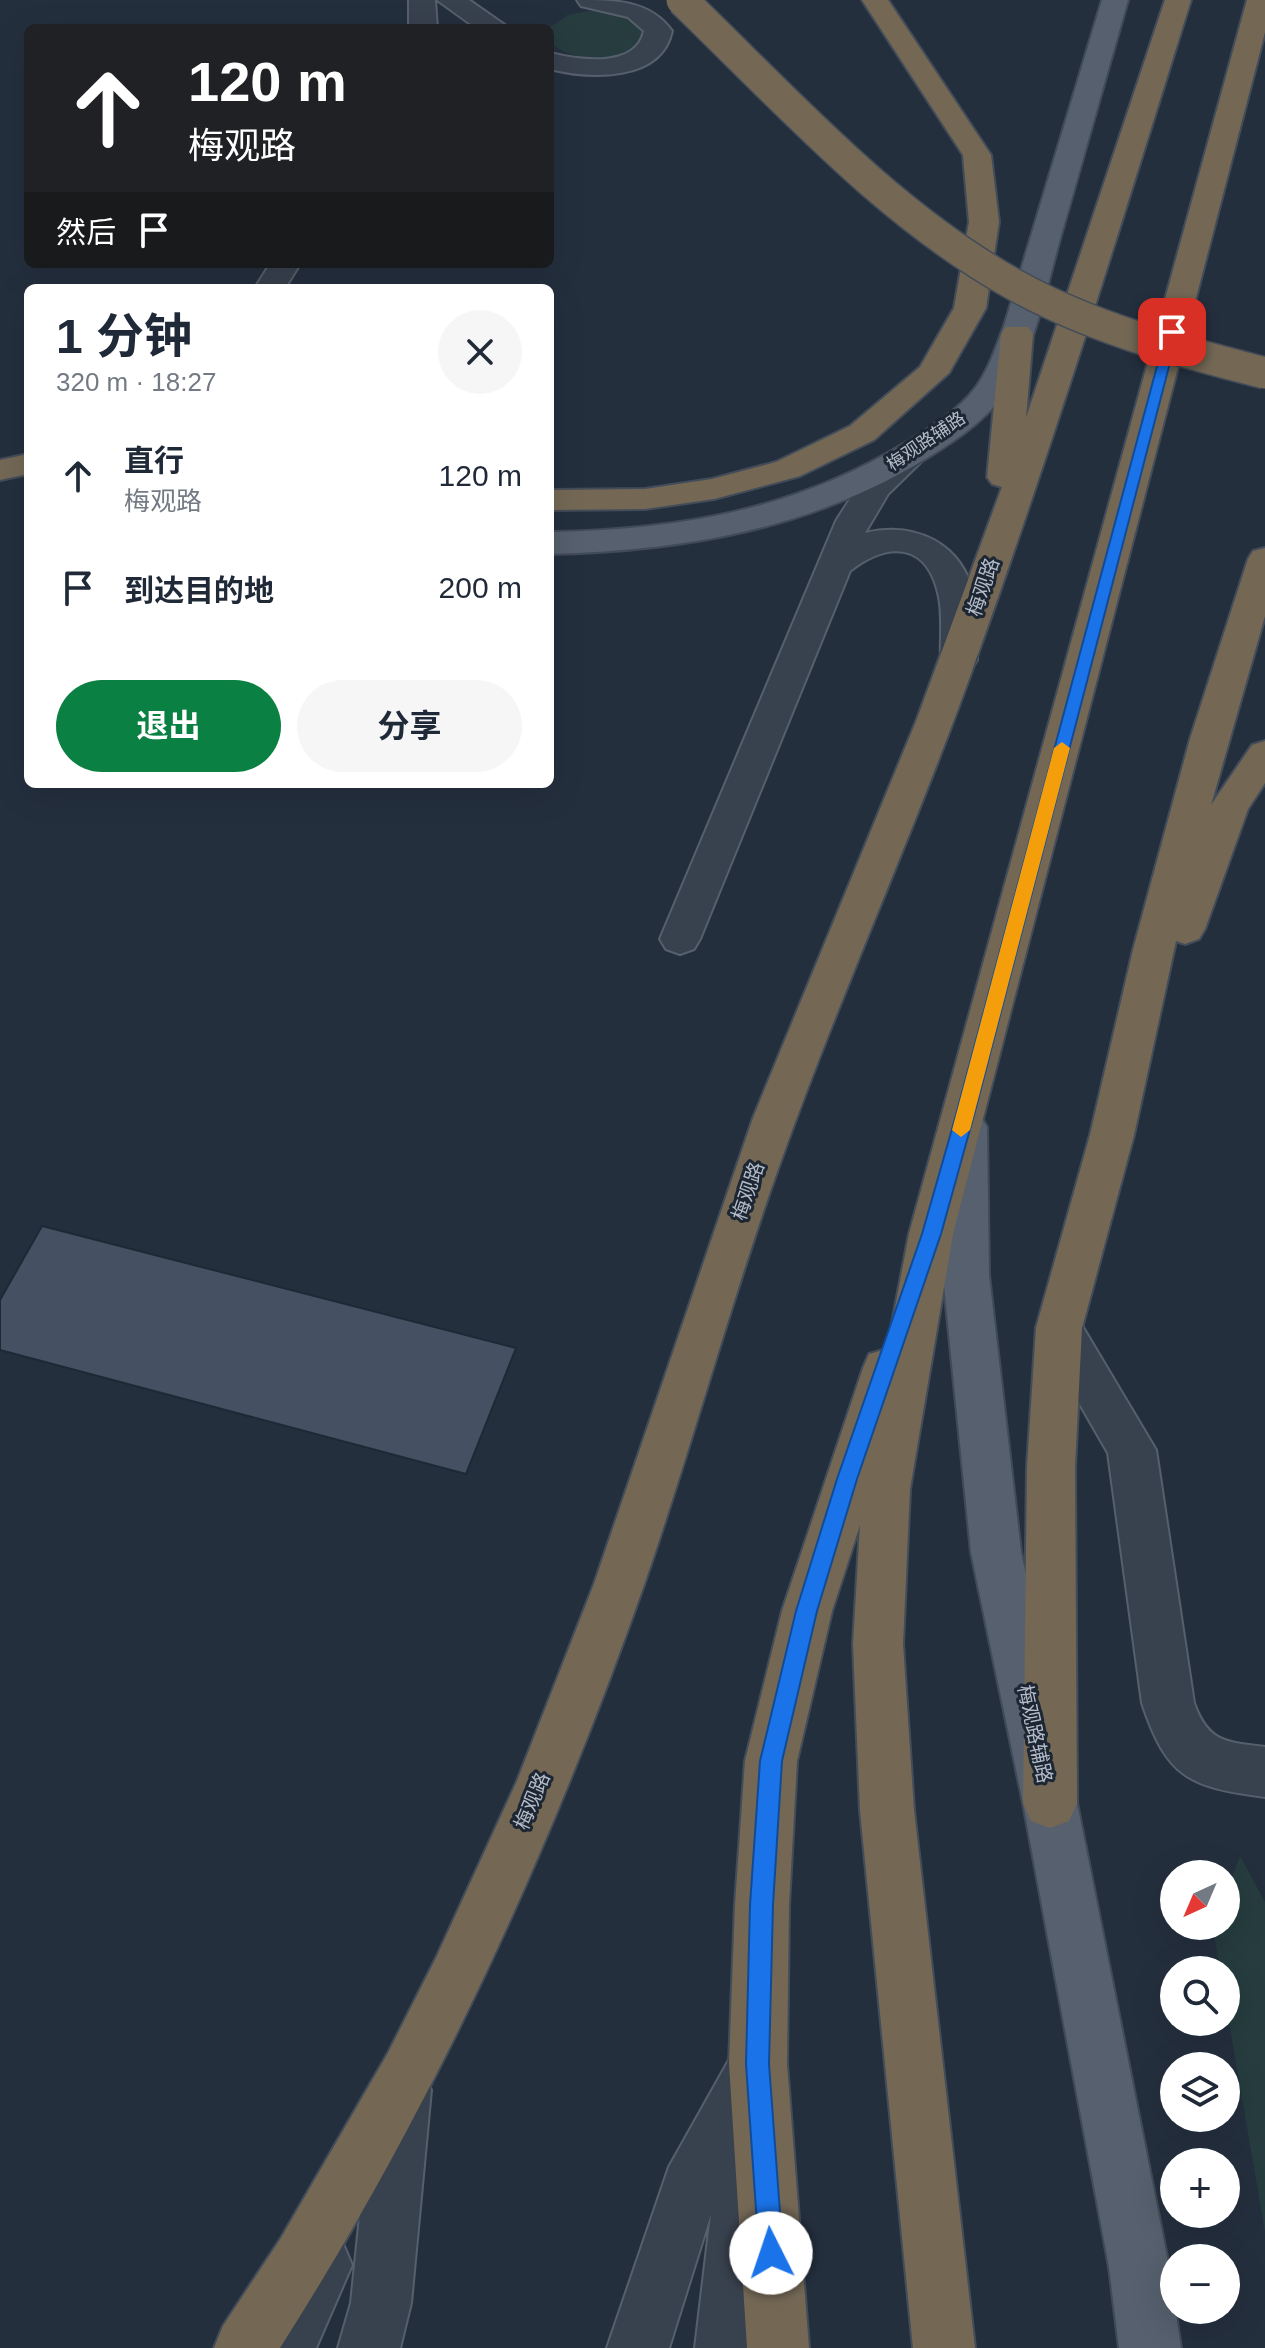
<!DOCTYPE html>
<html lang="zh">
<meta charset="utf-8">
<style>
:root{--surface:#fff;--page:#f6f6f7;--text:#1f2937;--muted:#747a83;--accent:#0b8043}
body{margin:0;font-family:Helvetica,"Noto Sans SC",sans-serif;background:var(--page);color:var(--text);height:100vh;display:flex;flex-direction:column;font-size:30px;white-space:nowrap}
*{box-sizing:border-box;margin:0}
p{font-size:26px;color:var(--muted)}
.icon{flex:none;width:44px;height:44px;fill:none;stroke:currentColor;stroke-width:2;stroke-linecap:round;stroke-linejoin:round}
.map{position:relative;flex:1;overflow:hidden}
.sheet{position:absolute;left:24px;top:284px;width:530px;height:504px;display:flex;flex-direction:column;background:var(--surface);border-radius:12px;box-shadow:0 8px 32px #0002}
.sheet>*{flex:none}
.guide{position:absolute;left:24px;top:24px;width:530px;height:244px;border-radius:12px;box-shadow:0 8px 32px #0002;background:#202124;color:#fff;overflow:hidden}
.needle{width:52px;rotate:224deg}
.buttons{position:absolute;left:1160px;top:1860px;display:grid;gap:16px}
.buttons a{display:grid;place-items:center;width:80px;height:80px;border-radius:50%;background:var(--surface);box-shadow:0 8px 32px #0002;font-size:40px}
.pin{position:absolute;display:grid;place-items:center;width:68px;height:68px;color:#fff;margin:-34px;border-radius:16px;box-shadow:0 4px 12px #0006}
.me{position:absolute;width:88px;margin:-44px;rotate:356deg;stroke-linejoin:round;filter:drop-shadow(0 0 6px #0008)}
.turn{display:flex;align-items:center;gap:28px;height:168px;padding:0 32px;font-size:36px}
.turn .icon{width:104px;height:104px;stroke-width:2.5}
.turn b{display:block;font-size:56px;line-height:68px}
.then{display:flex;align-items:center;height:76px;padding:0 32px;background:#0003;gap:16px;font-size:30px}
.round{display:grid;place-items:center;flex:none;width:84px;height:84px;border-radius:42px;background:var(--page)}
.summary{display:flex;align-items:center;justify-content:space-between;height:136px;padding:0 32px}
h1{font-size:48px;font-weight:700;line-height:60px}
.button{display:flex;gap:16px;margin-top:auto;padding:16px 32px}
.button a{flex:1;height:92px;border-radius:48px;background:var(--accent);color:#fff;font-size:32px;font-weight:700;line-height:92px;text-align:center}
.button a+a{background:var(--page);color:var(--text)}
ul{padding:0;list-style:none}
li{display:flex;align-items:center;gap:24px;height:112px;padding:0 32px}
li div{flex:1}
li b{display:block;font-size:30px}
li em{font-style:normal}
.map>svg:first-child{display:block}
.green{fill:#263c3f}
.building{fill:#455162;stroke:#1f2835;stroke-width:2}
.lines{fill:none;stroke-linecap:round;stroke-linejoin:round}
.minor-casing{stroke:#565f6c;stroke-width:4}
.major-casing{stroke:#414a57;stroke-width:4}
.highway-casing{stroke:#434c59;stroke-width:4}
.minor{fill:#38414e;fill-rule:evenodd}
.major{fill:#56606e;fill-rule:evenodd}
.highway{fill:#746855;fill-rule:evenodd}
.highway-bridge-casing{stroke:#434c59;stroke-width:34;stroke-linecap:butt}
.highway-bridge{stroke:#746855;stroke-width:31}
.route{fill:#1a73e8;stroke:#114b97;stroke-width:2}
.slow{fill:#f59e0b}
.labels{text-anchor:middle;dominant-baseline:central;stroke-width:6;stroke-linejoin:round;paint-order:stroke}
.far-street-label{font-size:18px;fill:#b4bcc9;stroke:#1d2633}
.street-label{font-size:20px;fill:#b4bcc9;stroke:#1d2633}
</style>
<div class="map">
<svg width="1265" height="2348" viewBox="0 0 1265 2348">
<rect width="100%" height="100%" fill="#242f3e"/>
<path class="green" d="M 588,11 C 608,12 628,13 641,30 L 641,39 C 622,64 572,64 550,42 L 549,28 L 568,15 Z
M 1240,1856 L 1265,1902 L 1265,2232 L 1226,2005 L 1226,1970 L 1220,1970 L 1213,1928 L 1226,1926 L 1226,1893 Z"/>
<path class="building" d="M 42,1226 L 516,1348 L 466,1474 L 0,1350 L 0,1300 Z"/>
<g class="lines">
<g class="minor-casing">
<path id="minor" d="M 409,0 L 435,0 L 437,28 L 409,28 Z
M 437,0 L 469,0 L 509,28 L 476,28 Z
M 577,0 C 614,0 650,0 672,31 C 661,82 590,79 550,69 L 550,53 C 579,60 636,69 644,31 L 628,17 L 581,6 Z
M 270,264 L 300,264 L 285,288 L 255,288 Z
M 913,443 L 925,446 L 930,453 L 888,494 L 865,533 C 915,521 963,543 974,597 C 978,618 977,639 977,660 L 972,668 L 959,672 L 946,668 L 941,660 C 940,639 943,617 939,597 C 928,542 888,541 850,571 L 700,939 L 694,949 L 680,954 L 666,949 L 660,939 L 836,521 C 854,493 878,452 913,443 Z
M 1059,1309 L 1075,1314 L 1156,1450 L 1194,1703 C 1208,1743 1227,1742 1265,1747 L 1265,1797 C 1189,1787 1167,1778 1142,1703 L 1108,1453 L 1036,1328 L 1043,1314 Z
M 758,2035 L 778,2044 L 787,2064 L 748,2140 L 767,2147 L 775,2168 L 757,2348 L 695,2348 L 711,2214 L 669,2348 L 607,2348 L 669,2167 L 738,2044 Z
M 402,2061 L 422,2070 L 431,2090 L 411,2303 L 400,2348 L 338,2348 L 351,2303 L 373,2090 L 382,2070 Z
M 322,2235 L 343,2244 L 352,2265 L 316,2348 L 254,2348 L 301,2244 Z"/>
</g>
<g class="major-casing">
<path id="major" d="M 1102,0 L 1128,0 C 1105,80 1083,159 1060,239 C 1047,286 1037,339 1012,382 C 992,416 960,438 927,458 C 812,529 683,551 550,554 L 550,532 C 677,530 795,510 905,443 C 930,428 958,411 976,387 C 989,369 996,347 1004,326 Z
M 965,1110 L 980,1115 L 987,1127 L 989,1275 L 1021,1552 L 1077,1803 L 1169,2267 L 1181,2348 L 1119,2348 L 1109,2267 L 1023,1803 L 971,1552 L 943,1275 L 943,1127 L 950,1115 Z"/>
</g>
<g class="highway-casing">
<path id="highway" d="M 862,0 L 888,0 L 991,155 L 999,222 L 986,308 L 949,373 L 874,440 L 800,476 L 714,499 L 645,509 L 550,510 L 550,490 L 645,489 L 712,479 L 776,462 L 850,426 L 920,367 L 954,308 L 969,222 L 963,155 Z
M 1165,0 L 1191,0 C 1123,218 1056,436 979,651 C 917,827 839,996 777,1172 C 729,1307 692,1446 645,1582 C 551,1850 433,2108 280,2348 L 214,2348 L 223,2326 L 281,2238 L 388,2053 L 436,1958 L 517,1781 L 594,1584 L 753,1118 L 917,719 L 1002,487 L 992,484 L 987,477 L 1001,334 L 1006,327 L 1028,327 L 1033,334 L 1026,418 Z
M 1247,0 L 1265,0 L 1265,32 L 953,1234 L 910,1489 L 903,1644 L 914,1810 L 975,2348 L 913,2348 L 860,1810 L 853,1644 L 860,1525 L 832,1611 L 797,1761 L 789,1905 L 787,2064 L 809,2348 L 747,2348 L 729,2064 L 735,1905 L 745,1761 L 782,1611 L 863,1368 L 869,1354 L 887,1349 L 909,1234 Z
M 28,454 L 28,474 L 0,480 L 0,460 Z
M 1265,548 L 1265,616 L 1211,805 L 1252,745 L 1265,741 L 1265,783 L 1248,809 L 1205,929 L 1199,939 L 1185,944 L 1176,941 L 1134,1135 L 1082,1328 L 1075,1467 L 1077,1803 L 1069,1821 L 1050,1828 L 1031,1821 L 1023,1803 L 1027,1467 L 1036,1328 L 1090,1135 L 1133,950 L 1190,739 L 1248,559 L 1253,551 Z"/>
</g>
<use href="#minor" class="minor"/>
<use href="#major" class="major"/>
<use href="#highway" class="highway"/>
<g class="highway-bridge-casing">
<path id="highway-bridge" d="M 682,0 C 786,100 886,213 1013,284 C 1091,328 1179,351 1265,373"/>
</g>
<use href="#highway-bridge" class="highway-bridge"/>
</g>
<path class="route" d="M 1167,329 L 1178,332 L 974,1115 L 941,1234 L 857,1479 L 817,1611 L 782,1761 L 773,1905 L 769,2064 L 783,2253 L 780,2262 L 771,2266 L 762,2262 L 759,2253 L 746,2064 L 750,1905 L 760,1761 L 796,1611 L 837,1479 L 922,1234 L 956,1115 Z"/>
<path class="slow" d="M 1062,742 L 1070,748 L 970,1130 L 961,1137 L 952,1130 L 1054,748 Z"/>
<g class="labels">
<g class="far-street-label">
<text transform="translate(926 441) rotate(-34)">梅观路辅路</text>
</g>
<g class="street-label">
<text transform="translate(983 587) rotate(-71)">梅观路</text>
<text transform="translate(748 1191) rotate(-71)">梅观路</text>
<text transform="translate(1035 1734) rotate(78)">梅观路辅路</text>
<text transform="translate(532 1801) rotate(-67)">梅观路</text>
</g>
</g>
</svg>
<div class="buttons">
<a><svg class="needle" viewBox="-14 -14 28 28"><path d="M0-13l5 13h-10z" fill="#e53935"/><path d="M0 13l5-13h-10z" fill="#747a83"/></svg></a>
<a><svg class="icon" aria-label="search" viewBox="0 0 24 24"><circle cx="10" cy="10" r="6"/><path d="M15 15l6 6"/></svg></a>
<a><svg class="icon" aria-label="layers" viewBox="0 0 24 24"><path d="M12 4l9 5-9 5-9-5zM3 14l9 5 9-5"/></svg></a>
<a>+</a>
<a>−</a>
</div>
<div class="pin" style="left:1172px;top:332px;background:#d93025"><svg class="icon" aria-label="arrive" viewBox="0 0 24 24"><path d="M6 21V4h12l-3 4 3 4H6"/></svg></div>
<svg class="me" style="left:771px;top:2253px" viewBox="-20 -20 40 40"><circle r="19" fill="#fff"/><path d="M0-13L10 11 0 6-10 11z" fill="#1a73e8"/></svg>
<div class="guide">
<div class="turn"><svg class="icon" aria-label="ahead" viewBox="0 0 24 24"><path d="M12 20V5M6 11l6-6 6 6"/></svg><div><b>120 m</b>梅观路</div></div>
<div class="then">然后<svg class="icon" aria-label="arrive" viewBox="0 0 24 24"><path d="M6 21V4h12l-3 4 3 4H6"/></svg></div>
</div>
<section class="sheet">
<div class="summary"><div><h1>1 分钟</h1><p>320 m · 18:27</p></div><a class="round"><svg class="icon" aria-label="close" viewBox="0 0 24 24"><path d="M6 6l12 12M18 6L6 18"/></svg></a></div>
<ul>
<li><svg class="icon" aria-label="ahead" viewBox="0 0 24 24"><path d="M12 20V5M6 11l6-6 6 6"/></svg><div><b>直行</b><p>梅观路</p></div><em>120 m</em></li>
<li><svg class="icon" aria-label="arrive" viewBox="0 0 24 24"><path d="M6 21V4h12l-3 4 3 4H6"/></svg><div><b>到达目的地</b></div><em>200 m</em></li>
</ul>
<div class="button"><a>退出</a><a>分享</a></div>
</section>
</div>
